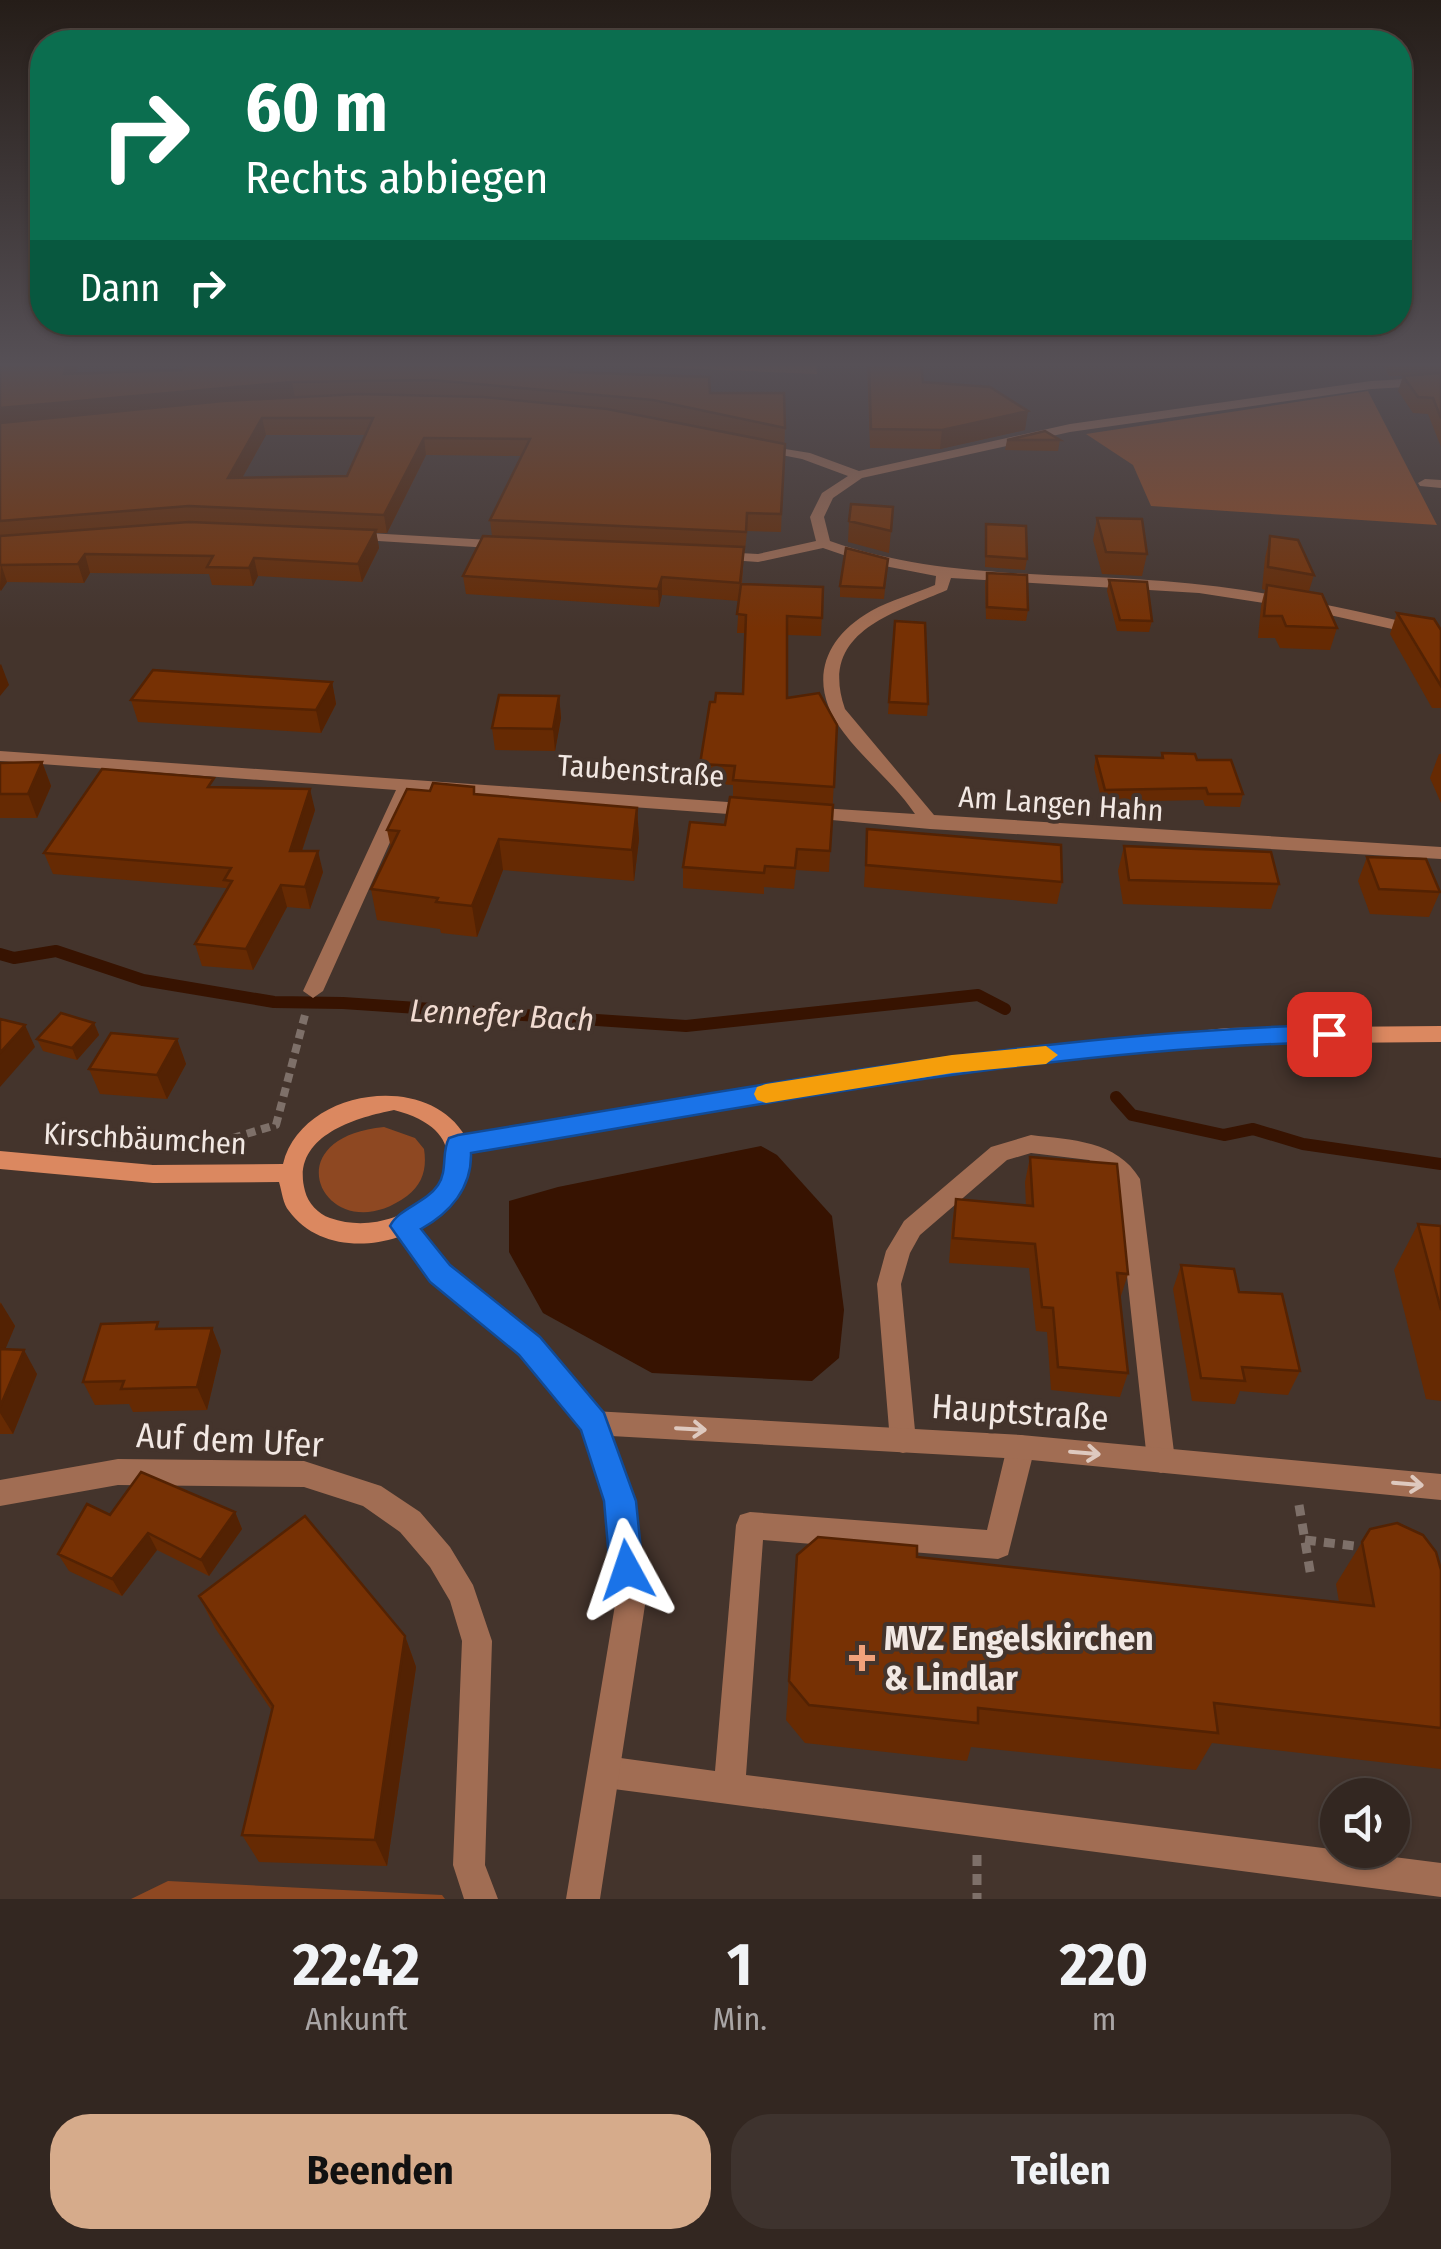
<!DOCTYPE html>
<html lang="de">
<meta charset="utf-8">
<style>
:root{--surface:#332721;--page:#3e332e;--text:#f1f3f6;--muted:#a9a5a5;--line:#4e443f;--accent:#d6ab8b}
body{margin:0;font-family:"Fira Sans Condensed",sans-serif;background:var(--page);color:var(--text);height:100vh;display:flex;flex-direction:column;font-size:38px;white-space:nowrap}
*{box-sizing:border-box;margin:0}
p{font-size:32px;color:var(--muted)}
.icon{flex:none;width:55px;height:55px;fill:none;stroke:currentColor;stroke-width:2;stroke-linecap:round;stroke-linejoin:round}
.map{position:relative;height:1899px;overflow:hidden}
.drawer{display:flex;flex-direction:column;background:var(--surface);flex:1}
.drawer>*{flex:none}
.top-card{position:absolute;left:30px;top:30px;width:1382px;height:305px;border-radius:40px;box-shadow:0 2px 8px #0004,0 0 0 2px var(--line);background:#0b6e4f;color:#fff;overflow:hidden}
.fabs{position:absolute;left:1320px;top:1778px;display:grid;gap:20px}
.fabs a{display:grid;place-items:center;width:90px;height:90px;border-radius:50%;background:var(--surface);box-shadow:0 2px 8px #0004,0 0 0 2px var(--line);font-size:50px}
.pin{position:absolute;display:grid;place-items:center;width:85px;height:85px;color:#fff;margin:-42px;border-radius:20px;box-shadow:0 5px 15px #0006}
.me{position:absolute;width:110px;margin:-55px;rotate:355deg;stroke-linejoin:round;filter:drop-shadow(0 0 8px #0008)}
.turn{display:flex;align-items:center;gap:35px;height:210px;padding:0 50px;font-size:45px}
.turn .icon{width:130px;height:130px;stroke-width:2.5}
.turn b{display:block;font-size:70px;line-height:85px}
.then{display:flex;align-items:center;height:95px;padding:0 50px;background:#0003;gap:20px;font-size:38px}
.eta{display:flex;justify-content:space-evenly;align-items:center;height:170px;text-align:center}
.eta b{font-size:60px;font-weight:700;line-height:70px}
.action{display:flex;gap:20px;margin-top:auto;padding:20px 50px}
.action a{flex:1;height:115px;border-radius:40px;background:var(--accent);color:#111;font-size:40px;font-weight:700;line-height:115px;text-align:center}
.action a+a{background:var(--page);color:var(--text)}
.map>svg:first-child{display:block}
.green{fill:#8e4822}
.water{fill:#371301}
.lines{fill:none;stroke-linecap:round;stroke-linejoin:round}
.stream{stroke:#371301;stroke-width:12}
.path-far1{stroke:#7e7069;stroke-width:8;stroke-dasharray:9 6;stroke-linecap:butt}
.path{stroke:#7e7069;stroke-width:9;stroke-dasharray:11 8;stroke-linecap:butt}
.service{fill:#a16d53;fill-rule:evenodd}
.minor{fill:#a16d53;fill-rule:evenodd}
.tertiary{fill:#a16d53;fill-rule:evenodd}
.secondary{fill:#db8860;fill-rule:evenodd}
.wall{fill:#662a03;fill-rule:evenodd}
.shaded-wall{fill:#532203}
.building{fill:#773104;stroke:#532203;stroke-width:2.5;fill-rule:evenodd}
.oneway{stroke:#dec9bf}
.route{fill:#1a73e8;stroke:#114b97;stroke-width:2.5}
.slow{fill:#f59e0b}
.poi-dot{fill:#f1a27b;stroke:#44342c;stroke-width:4}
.labels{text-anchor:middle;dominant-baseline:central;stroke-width:8;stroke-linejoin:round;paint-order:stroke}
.street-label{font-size:30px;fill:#f2e8e3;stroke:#44342c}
.water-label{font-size:32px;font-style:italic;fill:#f1dbd1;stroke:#44342c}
.near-street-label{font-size:35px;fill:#f2e8e3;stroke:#44342c}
.near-poi-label{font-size:35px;font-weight:bold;fill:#f2e8e3;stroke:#44342c;text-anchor:start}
</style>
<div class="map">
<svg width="1441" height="1899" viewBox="0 0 1441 1899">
<rect width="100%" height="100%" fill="#44342c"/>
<path class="green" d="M 556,363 L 816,363 L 817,374 Z
M 1368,391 L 1437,525 L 1151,506 L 1133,465 L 1086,434 Z
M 384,1127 L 415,1138 L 424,1149 C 427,1168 423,1184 407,1196 C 328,1254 267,1138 384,1127 Z
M 168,1881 L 442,1895 L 445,1899 L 131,1899 Z"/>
<path class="water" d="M 761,1146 L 777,1155 L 832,1216 L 844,1310 L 839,1358 L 812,1381 L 652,1373 L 543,1313 L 509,1252 L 509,1201 L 558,1187 Z"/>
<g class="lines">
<path class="stream" d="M 0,954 L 14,958 L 56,951 L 143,980 L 274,1002 L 343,1003 L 686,1026 L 978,995 L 1005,1009
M 1116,1097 L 1132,1115 L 1224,1135 L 1253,1129 L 1303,1144 L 1441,1164"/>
<path class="path-far1" d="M 224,1148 L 226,1140 L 276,1125 L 306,1011"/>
<path class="path" d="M 1299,1505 L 1311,1577
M 1305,1540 L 1363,1547
M 977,1855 L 977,1899"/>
<path class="service" d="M 1031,1135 C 1071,1140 1117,1140 1140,1179 L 1175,1460 L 1171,1469 L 1161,1473 L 1151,1469 L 1147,1460 L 1117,1183 L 1089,1160 L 1031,1153 L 1007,1160 L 920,1235 L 910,1253 L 901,1284 L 916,1441 L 913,1450 L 903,1453 L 893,1450 L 890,1441 L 877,1284 L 886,1251 L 904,1221 L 991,1147 Z
M 1021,1435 L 1031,1438 L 1035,1447 L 1008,1555 L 998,1559 L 763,1540 L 746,1775 L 1441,1863 L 1441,1897 L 606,1788 L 595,1783 L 590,1772 L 595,1761 L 606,1756 L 715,1771 L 736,1525 L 740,1515 L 750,1512 L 987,1530 L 1007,1447 L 1011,1438 Z"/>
<path class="minor" d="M 1441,377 L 1441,385 L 1371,389 L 1070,432 L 862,478 L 833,498 L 824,517 L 830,541 C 939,579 1050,572 1163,581 C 1257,588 1349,609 1441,630 L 1441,640 L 1303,609 L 1199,593 L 951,578 L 947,590 C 892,614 818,632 845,709 L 934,815 L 1441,847 L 1441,859 L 930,829 L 799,817 L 796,813 L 805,807 L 915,814 C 895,784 866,762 844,733 C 808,687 820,640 871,611 C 891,600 914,594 935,585 L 936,576 L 864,562 L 823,548 L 758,562 L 716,559 L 714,556 L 721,552 L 758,554 L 816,541 L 810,517 L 822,493 L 848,476 L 802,459 L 755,450 L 755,444 L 810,453 L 859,471 L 1070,424 L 1371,381 Z
M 1425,479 L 1441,480 L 1441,488 L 1420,486 L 1418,483 Z
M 351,532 L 507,541 L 514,545 L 507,549 L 346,539 L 346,533 Z
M 0,751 L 756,804 L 765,810 L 756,816 L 413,791 L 323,991 L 313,998 L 303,991 L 396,790 L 0,761 Z
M 593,1411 L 1021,1435 L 1441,1474 L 1441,1500 L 1021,1459 L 593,1435 L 584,1432 L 580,1423 L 584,1414 Z
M 118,1459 L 304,1461 L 381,1486 L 420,1512 L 450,1547 L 473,1585 L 492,1641 L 485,1865 L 498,1899 L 464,1899 L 453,1865 L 462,1641 L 450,1601 L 430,1567 L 400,1532 L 363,1506 L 304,1487 L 118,1485 L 0,1506 L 0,1480 Z"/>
<path class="tertiary" d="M 403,1216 L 411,1219 L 449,1266 L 538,1338 L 602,1414 L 634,1501 L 645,1605 L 600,1899 L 566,1899 L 615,1605 L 606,1501 L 582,1430 L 520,1354 L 431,1280 L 391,1226 L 395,1219 Z"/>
<path class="secondary" d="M 1441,1026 L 1441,1042 L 1227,1044 L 952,1072 L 470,1153 C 465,1239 335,1275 289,1211 C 283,1204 282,1192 279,1182 L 153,1183 L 0,1169 L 0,1151 L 153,1165 L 283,1164 C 301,1089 427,1070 465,1136 L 952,1056 L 1227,1028 ZM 394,1110 C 509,1139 415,1248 330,1218 C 318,1214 308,1203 305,1191 C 290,1137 354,1118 394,1110 Z"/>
</g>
<path class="wall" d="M 0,363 L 75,374 L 182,370 L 187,363 L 495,363 L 496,364 L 572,369 L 572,372 L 710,393 L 785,428 L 781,532 L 747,531 L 745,550 L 744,550 L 742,584 L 823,587 L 821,636 L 787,635 L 787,698 L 837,725 L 829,872 L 796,870 L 794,889 L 764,887 L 764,894 L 683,888 L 683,867 L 725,825 L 733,798 L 733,785 L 700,783 L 700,764 L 715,702 L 743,694 L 745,633 L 737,633 L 739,601 L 662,595 L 659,607 L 466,594 L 463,576 L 492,536 L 490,520 L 521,456 L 426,455 L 387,533 L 376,533 L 379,548 L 362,582 L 258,576 L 253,586 L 212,585 L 209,574 L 90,573 L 84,583 L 7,582 L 0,591 ZM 645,416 L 654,417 L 720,431 ZM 266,435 L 366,435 L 347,476 L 242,478 Z
M 867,363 L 921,363 L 923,382 L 1025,430 L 940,449 L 870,448 Z
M 1382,363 L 1441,363 L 1441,447 L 1428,414 L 1413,413 L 1398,391 L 1403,376 L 1389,376 Z
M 1007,440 L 1060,440 L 1058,451 L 1005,450 Z
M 893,507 L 889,553 L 848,542 L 849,521 Z
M 1097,518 L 1147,554 L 1142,576 L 1102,574 L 1093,540 Z
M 986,524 L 1027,559 L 1025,570 L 985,567 Z
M 1270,536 L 1314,575 L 1309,591 L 1337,628 L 1330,650 L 1280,648 L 1275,638 L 1258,638 L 1261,606 L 1265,590 L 1262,589 L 1265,558 Z
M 888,559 L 884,599 L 840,597 L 840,586 Z
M 987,573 L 1028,610 L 1026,621 L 986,619 L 985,584 Z
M 1109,580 L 1152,621 L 1149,632 L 1117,631 L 1107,591 Z
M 1397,613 L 1441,630 L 1441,708 L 1432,708 L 1390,634 Z
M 895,621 L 928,704 L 927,716 L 888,714 Z
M 332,682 L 336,704 L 321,733 L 138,722 L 131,700 Z
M 559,696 L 561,718 L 555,751 L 495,750 L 492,728 Z
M 1162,753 L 1197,760 L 1243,794 L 1240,807 L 1205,806 L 1203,800 L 1102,802 L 1094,768 L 1096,756 L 1161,758 Z
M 1439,754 L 1441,754 L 1441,803 L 1430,778 Z
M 42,762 L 51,786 L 37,818 L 0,818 L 0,763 Z
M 217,787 L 315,810 L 302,851 L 323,872 L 310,909 L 287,907 L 253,970 L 202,966 L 195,944 L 226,890 L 226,888 L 53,874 L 44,853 Z
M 475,795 L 637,808 L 639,839 L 634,881 L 503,870 L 477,937 L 441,933 L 440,929 L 377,920 L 371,889 L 391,848 L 387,830 Z
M 867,829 L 1062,882 L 1057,904 L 864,887 Z
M 1124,846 L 1279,884 L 1271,909 L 1123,904 L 1118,871 Z
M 1367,857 L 1440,892 L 1429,917 L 1370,914 L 1358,881 Z
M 94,1023 L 99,1035 L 77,1060 L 43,1051 L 37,1039 Z
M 177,1039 L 186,1064 L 167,1099 L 100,1094 L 89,1069 Z
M 1030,1157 L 1128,1274 L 1120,1299 L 1128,1373 L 1120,1397 L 1051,1390 L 1047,1332 L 1036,1331 L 1029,1268 L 949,1263 L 952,1224 L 956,1199 L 1026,1206 L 1025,1182 Z
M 1418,1224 L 1441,1226 L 1441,1401 L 1426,1399 L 1394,1270 Z
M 1181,1265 L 1239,1292 L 1300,1371 L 1288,1395 L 1240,1391 L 1235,1404 L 1192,1401 L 1173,1289 Z
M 0,1302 L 15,1326 L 5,1349 L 37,1374 L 13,1434 L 0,1434 Z
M 212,1328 L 221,1351 L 207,1410 L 133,1412 L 129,1404 L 95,1405 L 83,1382 L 161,1329 Z
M 235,1512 L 242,1529 L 209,1576 L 157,1550 L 122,1596 L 69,1571 L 58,1554 L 110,1515 Z
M 1370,1529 L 1441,1570 L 1441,1769 L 1212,1743 L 1196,1770 L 971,1747 L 967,1761 L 805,1743 L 786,1720 L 797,1555 L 917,1557 L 1339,1602 L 1336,1584 Z
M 199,1596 L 405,1636 L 416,1667 L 387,1866 L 259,1862 L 242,1835 L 272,1711 L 215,1628 Z"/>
<path class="shaded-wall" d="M 68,363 L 79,363 L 69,391 L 64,374 Z
M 292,382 L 295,398 L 0,425 L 0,408 Z
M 1028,411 L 1025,430 L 940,449 L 942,430 Z
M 262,418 L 266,435 L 232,496 L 228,478 Z
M 424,438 L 426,455 L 387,533 L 384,515 Z
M 376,530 L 379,548 L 362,582 L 358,564 Z
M 85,554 L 90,573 L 84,583 L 78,564 Z
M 254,558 L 258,576 L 253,586 L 249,568 Z
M 1,564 L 7,582 L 1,591 L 0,589 Z
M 662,577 L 662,595 L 659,607 L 658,589 Z
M 1,664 L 9,685 L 0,696 L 0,665 Z
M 332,682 L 336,704 L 321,733 L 316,710 Z
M 559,696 L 561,718 L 555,751 L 553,729 Z
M 42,762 L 51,786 L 37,818 L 28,794 Z
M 310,789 L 315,810 L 295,872 L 290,851 Z
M 637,808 L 639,839 L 634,881 L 632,850 Z
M 499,839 L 503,870 L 477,937 L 472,906 Z
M 318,851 L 323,872 L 310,909 L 305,887 Z
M 281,885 L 287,907 L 253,970 L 246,949 Z
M 94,1023 L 99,1035 L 77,1060 L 72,1048 Z
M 25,1025 L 35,1047 L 0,1087 L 0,1053 Z
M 177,1039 L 186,1064 L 167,1099 L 157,1075 Z
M 1,1303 L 15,1326 L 0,1362 L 0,1305 Z
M 212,1328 L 221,1351 L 207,1410 L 197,1387 Z
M 24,1350 L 37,1374 L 13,1434 L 0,1413 L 0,1407 Z
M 235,1512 L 242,1529 L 209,1576 L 201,1560 Z
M 148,1533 L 157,1550 L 122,1596 L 112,1579 Z
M 405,1636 L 416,1667 L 387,1866 L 375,1840 Z"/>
<path class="building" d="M 0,363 L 68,363 L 64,374 L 182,370 L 187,363 L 494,363 L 572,369 L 570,372 L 709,377 L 710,393 L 784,393 L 785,428 L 653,400 L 432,380 L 292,382 L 0,408 Z
M 869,363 L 921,363 L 923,382 L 990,387 L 1028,411 L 942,430 L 871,429 Z
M 1441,373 L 1441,418 L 1433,398 L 1418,397 L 1403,376 Z
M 359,394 L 483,397 L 607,409 L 785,444 L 781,514 L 747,513 L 746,532 L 490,520 L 530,439 L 424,438 L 384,515 L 189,506 L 0,521 L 0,423 L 223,401 ZM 262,418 L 373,418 L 347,476 L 228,478 Z
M 1045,431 L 1060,440 L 1007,440 Z
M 851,504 L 893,507 L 891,531 L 849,521 Z
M 1097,518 L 1142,519 L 1147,554 L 1106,552 Z
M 189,522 L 376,530 L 358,564 L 254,558 L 249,568 L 207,567 L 213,556 L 85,554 L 78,564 L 0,565 L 0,536 Z
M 986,524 L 1026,526 L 1027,559 L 986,556 Z
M 483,536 L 744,547 L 740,583 L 662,577 L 658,589 L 463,576 Z
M 1270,536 L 1298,540 L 1314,575 L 1268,567 Z
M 846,548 L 888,559 L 884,588 L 840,586 Z
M 987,573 L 1027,575 L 1028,610 L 987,607 Z
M 1109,580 L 1147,582 L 1152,621 L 1120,620 Z
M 741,584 L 823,587 L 822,618 L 787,616 L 787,698 L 819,693 L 837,725 L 834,787 L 733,780 L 735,766 L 700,764 L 710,702 L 715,702 L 716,693 L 743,694 L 746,615 L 737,614 Z
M 1267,585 L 1322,594 L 1337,628 L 1286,626 L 1282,616 L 1264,616 Z
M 1397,613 L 1434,619 L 1441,630 L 1441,686 Z
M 895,621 L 925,623 L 928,704 L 889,702 Z
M 153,670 L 332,682 L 316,710 L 131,700 Z
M 499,695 L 559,696 L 553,729 L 492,728 Z
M 1162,753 L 1195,754 L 1197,760 L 1231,760 L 1243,794 L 1208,794 L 1206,788 L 1105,790 L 1096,756 L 1163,758 Z
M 42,762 L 28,794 L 0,794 L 0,763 Z
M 102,769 L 214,778 L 208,787 L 310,789 L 290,851 L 318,851 L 305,887 L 281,885 L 246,949 L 195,944 L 232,881 L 224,880 L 231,868 L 44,853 Z
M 433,783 L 474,787 L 474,794 L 637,808 L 632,850 L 499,839 L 472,906 L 436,902 L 438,898 L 371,889 L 399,831 L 387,830 L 407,789 L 430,791 Z
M 730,797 L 833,805 L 830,851 L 797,849 L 795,868 L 765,866 L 764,873 L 683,867 L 690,822 L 725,825 Z
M 867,829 L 1061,845 L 1062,882 L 866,865 Z
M 1124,846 L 1271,852 L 1279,884 L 1129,880 Z
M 1367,857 L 1426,859 L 1440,892 L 1379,889 Z
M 61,1013 L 94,1023 L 72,1048 L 37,1039 Z
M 0,1019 L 25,1025 L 0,1053 Z
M 111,1033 L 177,1039 L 157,1075 L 89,1069 Z
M 1030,1157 L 1117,1164 L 1128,1274 L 1117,1273 L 1128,1373 L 1058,1367 L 1053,1308 L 1042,1307 L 1035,1244 L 953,1238 L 956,1199 L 1033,1206 Z
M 1418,1224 L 1441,1226 L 1441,1310 Z
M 1181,1265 L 1234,1269 L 1239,1292 L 1282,1294 L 1300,1371 L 1242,1367 L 1245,1381 L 1201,1378 Z
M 158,1322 L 156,1329 L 212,1328 L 197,1387 L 121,1389 L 124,1381 L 83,1382 L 101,1324 Z
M 0,1349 L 24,1350 L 0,1407 Z
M 141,1472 L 235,1512 L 201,1560 L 148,1533 L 112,1579 L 58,1554 L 87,1504 L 110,1515 Z
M 305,1516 L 405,1636 L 375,1840 L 242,1835 L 273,1706 L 199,1596 Z
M 1397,1523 L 1423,1535 L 1436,1552 L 1441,1570 L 1441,1728 L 1214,1703 L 1218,1733 L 978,1708 L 978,1723 L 809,1705 L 789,1681 L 797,1555 L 818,1537 L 917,1546 L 917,1557 L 1374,1606 L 1362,1542 L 1370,1529 Z"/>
<defs><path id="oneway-shaft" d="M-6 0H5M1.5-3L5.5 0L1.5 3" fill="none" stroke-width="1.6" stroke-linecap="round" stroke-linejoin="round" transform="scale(2.5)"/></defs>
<g class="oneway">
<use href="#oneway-shaft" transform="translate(691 1429) rotate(3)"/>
<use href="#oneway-shaft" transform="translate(1085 1453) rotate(5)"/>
<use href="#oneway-shaft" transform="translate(1408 1484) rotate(5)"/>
</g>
<linearGradient id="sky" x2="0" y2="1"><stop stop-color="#251d18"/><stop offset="0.58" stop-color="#565056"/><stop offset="1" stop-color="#565056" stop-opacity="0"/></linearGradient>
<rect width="1441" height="629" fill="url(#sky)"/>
<path class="route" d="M 1329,1025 L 1341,1034 L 1329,1042 C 1040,1049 756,1106 471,1153 C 472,1188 450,1213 421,1229 L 450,1265 L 540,1337 L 604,1413 L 636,1501 L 643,1570 L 638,1582 L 627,1587 L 615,1582 L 610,1570 L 604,1501 L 581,1430 L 519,1355 L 430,1282 L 390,1226 C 399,1208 426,1203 438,1185 C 448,1170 441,1153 449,1138 L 458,1135 C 747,1088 1036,1032 1329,1025 Z"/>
<path class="slow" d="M 1046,1046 L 1058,1055 L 1046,1064 L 952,1073 L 766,1103 L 757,1100 L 754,1094 L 757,1087 L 766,1084 L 952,1055 Z"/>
<path class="poi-dot" d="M857 1643h10v10h10v10h-10v10h-10v-10h-10v-10h10z"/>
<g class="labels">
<g class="street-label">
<text transform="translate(641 771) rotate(4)">Taubenstraße</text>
<text transform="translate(1061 804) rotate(4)">Am Langen Hahn</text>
<text transform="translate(145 1139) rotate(3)">Kirschbäumchen</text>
</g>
<g class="water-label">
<text transform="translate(502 1015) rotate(3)">Lennefer Bach</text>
</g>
<g class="near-street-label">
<text transform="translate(1020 1412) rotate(4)">Hauptstraße</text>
<text transform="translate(230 1440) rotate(3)">Auf dem Ufer</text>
</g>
<g class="near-poi-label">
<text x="884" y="1638">MVZ Engelskirchen<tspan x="884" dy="40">&amp; Lindlar</tspan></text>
</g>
</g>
</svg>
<div class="fabs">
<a><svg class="icon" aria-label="sound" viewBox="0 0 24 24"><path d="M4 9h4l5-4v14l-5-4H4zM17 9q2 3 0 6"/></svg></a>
</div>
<div class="pin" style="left:1329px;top:1034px;background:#d93025"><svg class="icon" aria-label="arrive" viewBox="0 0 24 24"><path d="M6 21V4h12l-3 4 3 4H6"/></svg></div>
<svg class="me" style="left:627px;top:1570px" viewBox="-20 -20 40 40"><path d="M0-17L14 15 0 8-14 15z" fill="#1a73e8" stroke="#fff" stroke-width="4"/></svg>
<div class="top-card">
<div class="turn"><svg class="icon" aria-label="right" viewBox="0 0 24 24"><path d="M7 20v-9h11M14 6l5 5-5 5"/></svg><div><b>60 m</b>Rechts abbiegen</div></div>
<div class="then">Dann<svg class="icon" aria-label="right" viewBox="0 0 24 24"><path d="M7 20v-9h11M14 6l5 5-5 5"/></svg></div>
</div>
</div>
<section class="drawer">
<div class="eta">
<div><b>22:42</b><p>Ankunft</p></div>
<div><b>1</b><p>Min.</p></div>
<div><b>220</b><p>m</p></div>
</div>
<div class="action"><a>Beenden</a><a>Teilen</a></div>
</section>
